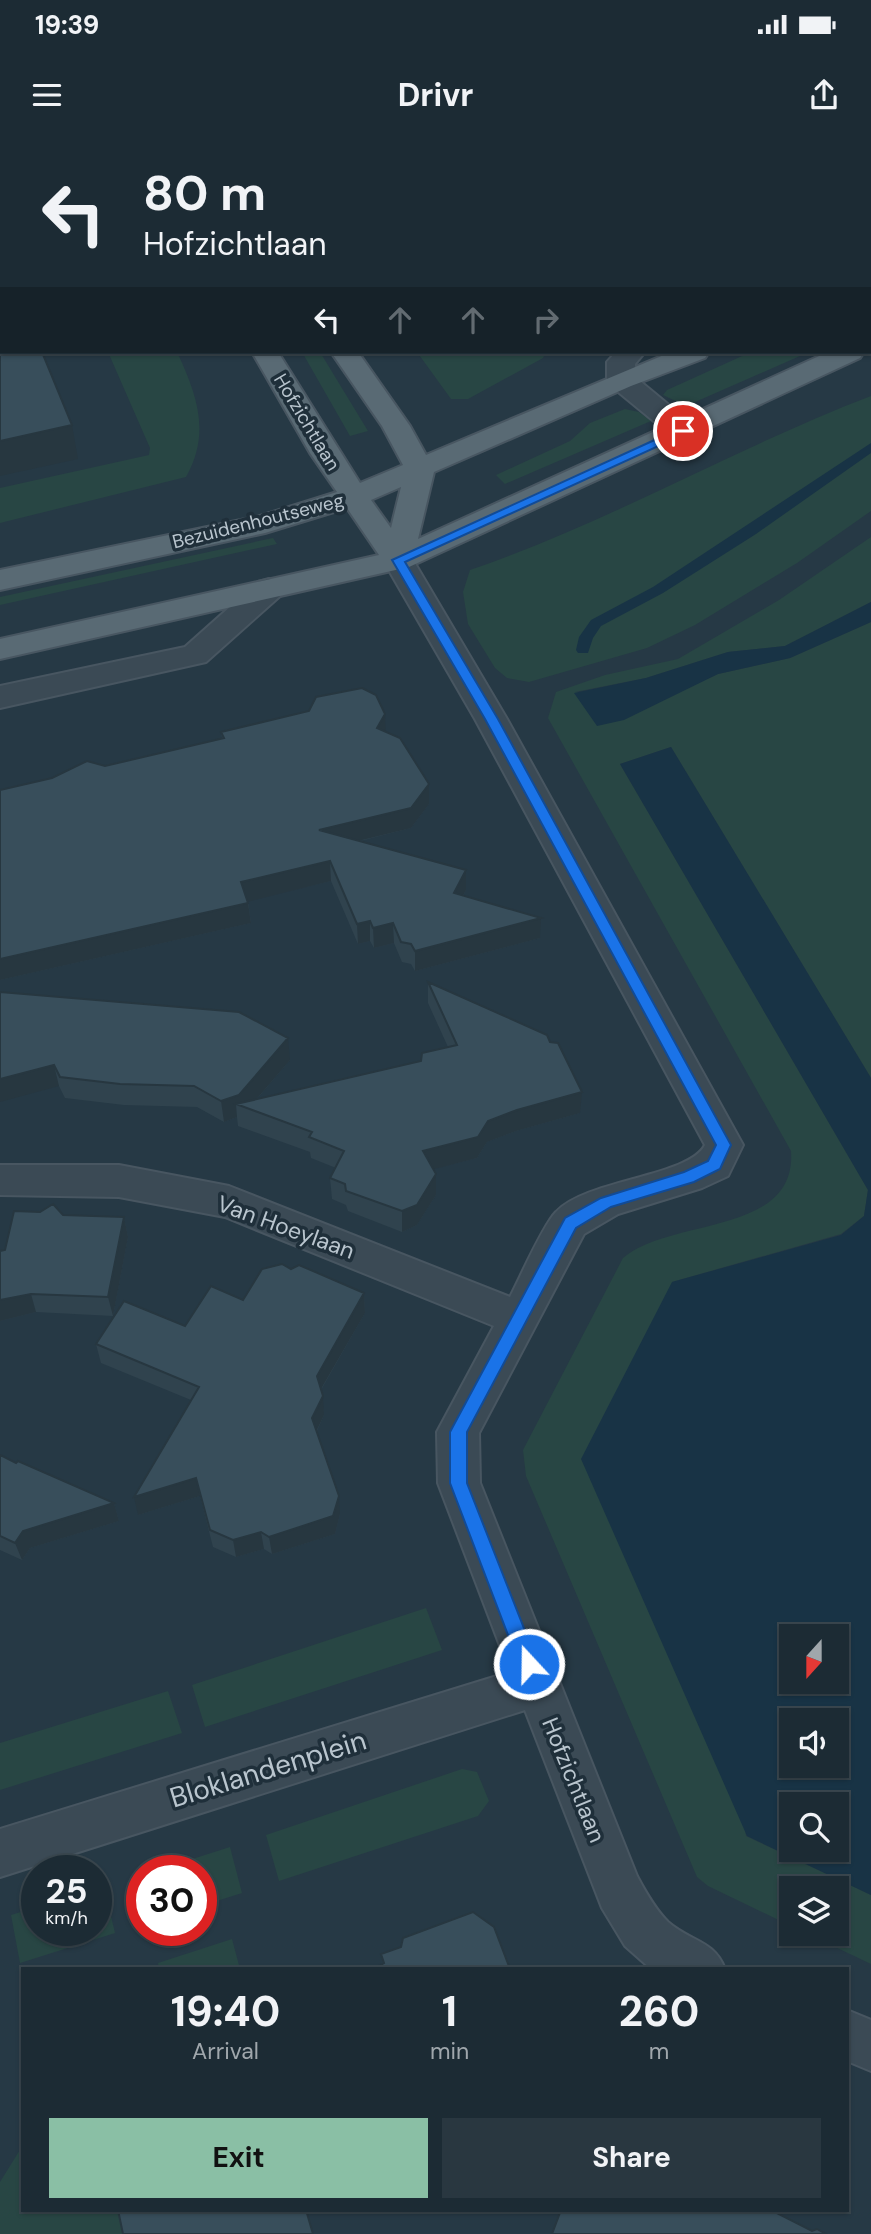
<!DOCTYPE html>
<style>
:root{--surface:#1c2b34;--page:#293740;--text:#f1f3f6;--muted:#a0a7ac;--line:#3a474f;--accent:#8abfa5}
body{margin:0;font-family:"DM Sans",sans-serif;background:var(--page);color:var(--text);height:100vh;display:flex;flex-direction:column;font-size:26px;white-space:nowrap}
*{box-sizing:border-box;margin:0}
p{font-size:23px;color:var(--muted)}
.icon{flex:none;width:38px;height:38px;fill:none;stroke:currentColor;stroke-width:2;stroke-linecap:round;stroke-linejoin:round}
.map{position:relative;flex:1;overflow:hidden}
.drawer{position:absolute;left:21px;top:1827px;width:828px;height:245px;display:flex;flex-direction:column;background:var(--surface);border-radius:0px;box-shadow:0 2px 5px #0004,0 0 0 2px var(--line)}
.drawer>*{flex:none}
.banner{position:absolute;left:0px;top:0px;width:872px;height:214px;box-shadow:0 2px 5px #0004,0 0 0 2px var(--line);background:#1c2b34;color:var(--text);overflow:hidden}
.needle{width:46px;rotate:201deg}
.fabs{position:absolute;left:779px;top:1484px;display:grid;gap:14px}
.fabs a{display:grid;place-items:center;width:70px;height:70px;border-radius:0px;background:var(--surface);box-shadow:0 2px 5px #0004,0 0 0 2px var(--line);font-size:35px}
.speed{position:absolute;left:21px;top:1715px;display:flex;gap:14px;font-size:35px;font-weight:700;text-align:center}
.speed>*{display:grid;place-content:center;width:91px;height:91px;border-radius:50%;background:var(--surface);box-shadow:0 2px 5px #0004,0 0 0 2px var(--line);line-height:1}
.speed small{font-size:18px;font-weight:400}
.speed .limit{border:10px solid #d22;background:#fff;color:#111}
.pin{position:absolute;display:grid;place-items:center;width:60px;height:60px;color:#fff;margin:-30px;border:4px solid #fff;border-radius:50%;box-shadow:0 2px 7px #0007}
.me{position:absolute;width:77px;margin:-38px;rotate:339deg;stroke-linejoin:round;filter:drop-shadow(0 0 5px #0008)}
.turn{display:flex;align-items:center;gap:24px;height:147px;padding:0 28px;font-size:32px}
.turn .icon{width:91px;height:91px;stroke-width:2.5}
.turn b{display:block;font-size:49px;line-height:60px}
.lanes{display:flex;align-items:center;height:66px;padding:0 28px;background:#0003;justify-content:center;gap:35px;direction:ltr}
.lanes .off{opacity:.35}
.eta{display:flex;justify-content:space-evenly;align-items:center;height:119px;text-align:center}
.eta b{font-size:42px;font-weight:700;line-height:49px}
.cta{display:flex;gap:14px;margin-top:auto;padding:14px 28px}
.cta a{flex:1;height:80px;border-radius:0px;background:var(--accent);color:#111;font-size:28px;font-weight:700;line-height:80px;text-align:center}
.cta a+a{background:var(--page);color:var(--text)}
.status{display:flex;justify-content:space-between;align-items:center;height:49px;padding:0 35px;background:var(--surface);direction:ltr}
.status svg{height:19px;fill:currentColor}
header{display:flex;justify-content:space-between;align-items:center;height:91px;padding:0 28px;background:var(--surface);font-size:32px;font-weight:700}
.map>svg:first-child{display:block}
.green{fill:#284644}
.water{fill:#183345;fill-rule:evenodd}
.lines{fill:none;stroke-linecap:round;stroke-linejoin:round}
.stream{fill:#183345;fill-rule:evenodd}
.minor-casing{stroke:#485661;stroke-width:4}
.major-casing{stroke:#485661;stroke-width:4}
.minor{fill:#3b4a55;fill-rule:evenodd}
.major{fill:#596a74;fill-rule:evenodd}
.wall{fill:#30434e}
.shaded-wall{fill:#273740}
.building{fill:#384e5b;stroke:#273740;stroke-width:2}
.route{fill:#1a73e8;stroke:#114b97;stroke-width:2}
.labels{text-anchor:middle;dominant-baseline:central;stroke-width:7;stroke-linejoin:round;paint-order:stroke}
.far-street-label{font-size:19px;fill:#b9c5ce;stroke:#1f2f3a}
.street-label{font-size:23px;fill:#b9c5ce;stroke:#1f2f3a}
.near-street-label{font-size:28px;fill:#b9c5ce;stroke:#1f2f3a}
</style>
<div class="status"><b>19:39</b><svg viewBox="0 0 49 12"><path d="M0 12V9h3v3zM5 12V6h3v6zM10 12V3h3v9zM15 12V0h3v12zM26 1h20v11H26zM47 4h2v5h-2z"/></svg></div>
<header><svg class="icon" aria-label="menu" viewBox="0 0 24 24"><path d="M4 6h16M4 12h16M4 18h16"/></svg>Drivr<svg class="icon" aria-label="share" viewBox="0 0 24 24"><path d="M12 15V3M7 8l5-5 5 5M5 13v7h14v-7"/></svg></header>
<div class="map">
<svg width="871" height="2094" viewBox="0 0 871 2094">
<rect width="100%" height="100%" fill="#263945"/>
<path class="green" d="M 108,212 L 177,212 C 197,255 211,293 186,337 L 0,383 L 0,348 L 149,315 L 150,308 Z
M 302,212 L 320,212 L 368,291 L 350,296 Z
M 417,212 L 546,212 L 543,218 L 468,259 L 451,259 Z
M 751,212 L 809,212 L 686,266 L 663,255 L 667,250 Z
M 871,256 L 871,371 L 797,423 L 695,485 L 647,508 L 529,542 L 507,538 L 495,528 L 468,484 L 463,452 L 470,430 C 608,383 735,308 871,256 Z
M 625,269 L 639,272 L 651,281 L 505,344 L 496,335 L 570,301 L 590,283 Z
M 871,397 L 871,462 L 785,506 L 728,512 L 646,538 L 575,552 L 674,554 L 718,534 L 790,518 L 871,482 L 871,938 L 671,607 L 620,624 L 868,1050 L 864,1076 L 841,1094 L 672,1142 L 746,1696 L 871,1755 L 871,1824 L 808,1794 L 836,1794 L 836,1748 L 791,1748 L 791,1786 L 708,1746 L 697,1737 L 526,1336 L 523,1310 L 623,1118 C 672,1077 797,1096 791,1011 L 548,578 L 556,552 L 605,535 L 678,519 L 779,460 Z
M 273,398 L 277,404 L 0,465 L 0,457 Z
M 426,1468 L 442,1510 L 205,1587 L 192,1545 Z
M 168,1551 L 182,1593 L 0,1650 L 0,1603 Z
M 462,1629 L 477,1632 L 489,1661 L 478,1676 L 279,1741 L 266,1695 Z
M 230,1707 L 242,1753 L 201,1766 L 201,1731 L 155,1731 Z
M 104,1747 L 115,1793 L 20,1823 L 11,1775 L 37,1767 L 37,1790 L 96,1790 L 96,1749 Z
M 232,1799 L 240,1829 L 159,1829 L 158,1823 Z
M 23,2005 L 23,2070 L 118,2070 L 123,2094 L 0,2094 L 0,2042 Z"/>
<path class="water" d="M 871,462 L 871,482 L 790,518 L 718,534 L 624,580 L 597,586 L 574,553 L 646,538 L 728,512 L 785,506 Z
M 671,607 L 871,938 L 871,1755 L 747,1696 L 581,1319 L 672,1142 L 841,1095 L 864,1076 L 868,1050 L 620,624 ZM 791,1496 L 836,1496 L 836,1542 L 791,1542 ZM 791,1580 L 836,1580 L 836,1626 L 791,1626 ZM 791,1664 L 836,1664 L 836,1710 L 791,1710 Z"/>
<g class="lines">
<path class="stream" d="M 871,303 L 871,313 L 756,394 L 663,453 L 601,486 L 593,498 L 588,513 L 578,513 L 576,510 L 579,497 L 591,480 L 653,447 Z"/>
<g class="minor-casing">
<path id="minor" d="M 870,162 L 871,162 L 871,179 L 870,179 Z
M 616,212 L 645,212 L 635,224 L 635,237 L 693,285 L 697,291 L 693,297 L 683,299 L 673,297 L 611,246 L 607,240 L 607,222 Z
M 398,411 L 409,413 L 413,420 L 507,579 L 743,1005 L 728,1036 L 702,1048 L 618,1074 L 584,1094 L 479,1293 L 480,1343 L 637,1736 C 646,1753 655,1769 668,1782 C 691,1802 714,1800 725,1829 L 651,1829 L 625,1806 L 602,1768 L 525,1570 L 0,1737 L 0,1689 L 510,1532 L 438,1343 L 437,1292 L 494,1186 L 225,1077 L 119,1057 L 0,1055 L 0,1025 L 119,1025 L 229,1046 L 510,1157 C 520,1138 543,1085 556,1072 C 587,1039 689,1037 705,1005 L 475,579 L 383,420 L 387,413 Z
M 269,439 L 280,442 L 284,449 L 280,456 L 206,522 L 0,568 L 0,546 L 185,507 L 258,442 Z
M 847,1870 L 871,1880 L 871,1931 L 847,1921 Z"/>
</g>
<g class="major-casing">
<path id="major" d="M 151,0 L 175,0 L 175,2 L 151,2 Z
M 229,0 L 253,0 L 253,2 L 229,2 Z
M 870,139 L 871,139 L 871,155 L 870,155 Z
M 252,212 L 278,212 L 360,343 L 403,325 L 382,286 L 331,212 L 358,212 L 410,286 L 426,315 L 671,212 L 709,212 L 705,218 L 631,246 L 434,332 L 418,399 L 828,212 L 864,212 L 860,218 L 409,427 L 0,519 L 0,499 L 379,415 L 347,368 L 265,393 L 0,450 L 0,430 L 260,376 L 337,352 L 310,313 ZM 401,347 L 391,388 L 371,360 Z"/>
</g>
<use href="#minor" class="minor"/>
<use href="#major" class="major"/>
</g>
<path class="wall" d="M 628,0 L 871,0 L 871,33 L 870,34 L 870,2 L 628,2 Z
M 386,591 L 429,644 L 429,664 L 411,688 L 360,701 L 466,730 L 466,750 L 463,756 L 540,798 L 415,831 L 411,824 L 402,822 L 394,803 L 374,808 L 370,801 L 358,804 L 331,741 L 248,761 L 251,783 L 0,840 L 0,650 L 222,598 L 221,592 Z
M 428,842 L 580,973 L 516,991 L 487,1002 L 477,1018 L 433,1029 L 436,1055 L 417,1085 L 402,1092 L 348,1071 L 346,1065 L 332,1059 L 330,1038 L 336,1028 L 311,1018 L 310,1012 L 238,986 L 237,977 L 224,982 L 197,967 L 124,965 L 65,958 L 59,946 L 0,852 L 290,920 L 256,960 L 421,921 L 448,907 L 428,863 Z
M 63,1075 L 124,1077 L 128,1097 L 113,1176 L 36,1172 L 0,1181 L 0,1111 L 5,1110 Z
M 291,1129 L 364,1153 L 365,1173 L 321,1250 L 324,1275 L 317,1291 L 340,1374 L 335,1394 L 272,1414 L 264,1409 L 236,1417 L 213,1407 L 200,1356 L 138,1375 L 191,1260 L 101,1223 L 96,1204 L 185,1186 L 243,1160 Z
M 0,1315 L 16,1323 L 114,1363 L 119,1381 L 30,1408 L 22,1420 L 0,1410 Z"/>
<path class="shaded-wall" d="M 72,285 L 78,319 L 0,336 L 0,301 Z
M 385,574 L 386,595 L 377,588 Z
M 429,644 L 429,664 L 411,688 L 321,710 L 319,690 Z
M 330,721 L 331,741 L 243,763 L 241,742 Z
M 466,730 L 466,750 L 453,774 L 454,753 Z
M 248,763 L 251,783 L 0,840 L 0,819 Z
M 541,778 L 540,798 L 415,831 L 415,811 Z
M 370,781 L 370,801 L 358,804 L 357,784 Z
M 393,783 L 394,803 L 374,808 L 373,788 Z
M 288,898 L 290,920 L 248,969 L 236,964 L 237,977 L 224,982 L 221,961 Z
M 54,925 L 59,946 L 0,962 L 0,939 Z
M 582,952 L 580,973 L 516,991 L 487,1002 L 477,1018 L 423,1032 L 423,1011 L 488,981 L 517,970 Z
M 436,1034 L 436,1055 L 417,1085 L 402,1092 L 402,1071 Z
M 124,1077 L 128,1097 L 113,1176 L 108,1157 Z
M 364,1153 L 365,1173 L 318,1254 L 317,1236 Z
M 31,1154 L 36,1172 L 0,1181 L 0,1160 Z
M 323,1256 L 324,1275 L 314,1296 L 312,1278 Z
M 196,1338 L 200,1356 L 138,1375 L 134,1357 Z
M 339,1356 L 340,1374 L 335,1394 L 272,1414 L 269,1397 Z
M 114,1363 L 119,1381 L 30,1408 L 22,1420 L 15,1403 L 23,1391 Z
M 261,1392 L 264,1409 L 236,1417 L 233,1400 Z"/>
<path class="building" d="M 0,0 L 64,0 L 64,2 L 2,2 L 2,110 L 0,110 L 2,114 L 2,212 L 42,212 L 72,285 L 0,301 Z
M 643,0 L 814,0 L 793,2 L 644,2 Z
M 362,548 L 376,555 L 385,574 L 377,588 L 400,598 L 429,644 L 411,668 L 319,690 L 466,730 L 454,753 L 541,778 L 415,811 L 411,804 L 401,802 L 393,783 L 373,788 L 370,781 L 357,784 L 330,721 L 241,742 L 248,763 L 0,819 L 0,650 L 52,638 L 87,621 L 105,626 L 224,598 L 221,592 L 309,571 L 316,557 Z
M 428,842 L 547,895 L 550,902 L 558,903 L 582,952 L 517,970 L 488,981 L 478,997 L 423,1011 L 436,1034 L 417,1065 L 402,1071 L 346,1051 L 345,1044 L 330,1038 L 344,1011 L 309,997 L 312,992 L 236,964 L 421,921 L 422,913 L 457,905 Z
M 0,852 L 239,872 L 288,898 L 239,955 L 221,961 L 194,946 L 120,944 L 60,937 L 54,925 L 0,939 Z
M 53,1064 L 63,1075 L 124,1077 L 108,1157 L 31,1154 L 0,1160 L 0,1111 L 5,1110 L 14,1071 L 40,1072 Z
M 282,1124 L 291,1129 L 299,1125 L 364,1153 L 317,1236 L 323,1256 L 312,1278 L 339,1356 L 333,1376 L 269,1397 L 261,1392 L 233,1400 L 210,1390 L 196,1338 L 134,1357 L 199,1247 L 96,1204 L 124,1161 L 185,1186 L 211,1146 L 243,1160 L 262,1129 Z
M 0,1315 L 16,1323 L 18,1321 L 114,1363 L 23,1391 L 15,1403 L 0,1396 Z
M 473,1772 L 494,1787 L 510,1829 L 374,1829 L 384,1823 L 381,1814 L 401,1807 L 403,1798 Z
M 118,2070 L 306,2070 L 313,2094 L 123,2094 Z
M 561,2070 L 771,2070 L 812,2091 L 817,2089 L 826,2094 L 552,2094 Z"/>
<path class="route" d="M 683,287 L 689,291 L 687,293 L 405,422 L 498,579 L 731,1005 L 720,1029 L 694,1042 L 611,1067 L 576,1088 L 467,1292 L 467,1343 L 538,1524 L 535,1530 L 529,1532 L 522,1530 L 519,1524 L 450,1343 L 450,1292 L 565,1078 L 601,1058 L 684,1032 L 708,1021 L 716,1005 L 485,579 L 392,420 Z"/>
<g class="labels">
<g class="far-street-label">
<text transform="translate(307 282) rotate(59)">Hofzichtlaan</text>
<text transform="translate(258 381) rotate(-14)">Bezuidenhoutseweg</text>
</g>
<g class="street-label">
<text transform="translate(286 1087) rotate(20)">Van Hoeylaan</text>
<text transform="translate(574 1640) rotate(68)">Hofzichtlaan</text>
</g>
<g class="near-street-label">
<text transform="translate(268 1629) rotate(-17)">Bloklandenplein</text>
</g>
</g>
</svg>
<div class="fabs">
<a><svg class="needle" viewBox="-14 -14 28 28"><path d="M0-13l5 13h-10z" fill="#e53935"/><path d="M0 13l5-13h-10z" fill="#a0a7ac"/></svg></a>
<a><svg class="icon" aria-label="sound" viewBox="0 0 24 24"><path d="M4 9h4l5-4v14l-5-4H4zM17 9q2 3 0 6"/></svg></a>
<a><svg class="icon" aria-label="search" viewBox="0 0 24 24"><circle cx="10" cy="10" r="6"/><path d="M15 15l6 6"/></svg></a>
<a><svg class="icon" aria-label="layers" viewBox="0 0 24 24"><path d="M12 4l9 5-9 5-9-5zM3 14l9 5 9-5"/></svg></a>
</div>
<div class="speed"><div>25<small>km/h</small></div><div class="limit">30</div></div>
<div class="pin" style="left:683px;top:291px;background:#d93025"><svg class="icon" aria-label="arrive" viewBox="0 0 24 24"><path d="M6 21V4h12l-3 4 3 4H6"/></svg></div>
<svg class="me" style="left:529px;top:1524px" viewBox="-20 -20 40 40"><circle r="17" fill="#1a73e8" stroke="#fff" stroke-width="3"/><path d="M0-11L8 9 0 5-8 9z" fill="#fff"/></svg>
<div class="banner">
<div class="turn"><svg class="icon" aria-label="left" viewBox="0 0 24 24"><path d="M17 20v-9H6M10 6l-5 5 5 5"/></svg><div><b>80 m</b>Hofzichtlaan</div></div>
<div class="lanes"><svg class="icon" aria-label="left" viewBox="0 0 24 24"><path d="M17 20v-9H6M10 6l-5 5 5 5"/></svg><svg class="icon off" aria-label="ahead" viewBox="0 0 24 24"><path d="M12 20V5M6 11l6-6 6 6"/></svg><svg class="icon off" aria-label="ahead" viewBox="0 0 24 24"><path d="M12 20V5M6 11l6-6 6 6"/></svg><svg class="icon off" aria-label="right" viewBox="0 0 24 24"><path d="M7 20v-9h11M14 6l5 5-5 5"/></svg></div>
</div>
<section class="drawer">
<div class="eta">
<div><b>19:40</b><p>Arrival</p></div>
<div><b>1</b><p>min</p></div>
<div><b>260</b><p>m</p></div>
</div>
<div class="cta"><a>Exit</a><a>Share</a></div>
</section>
</div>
